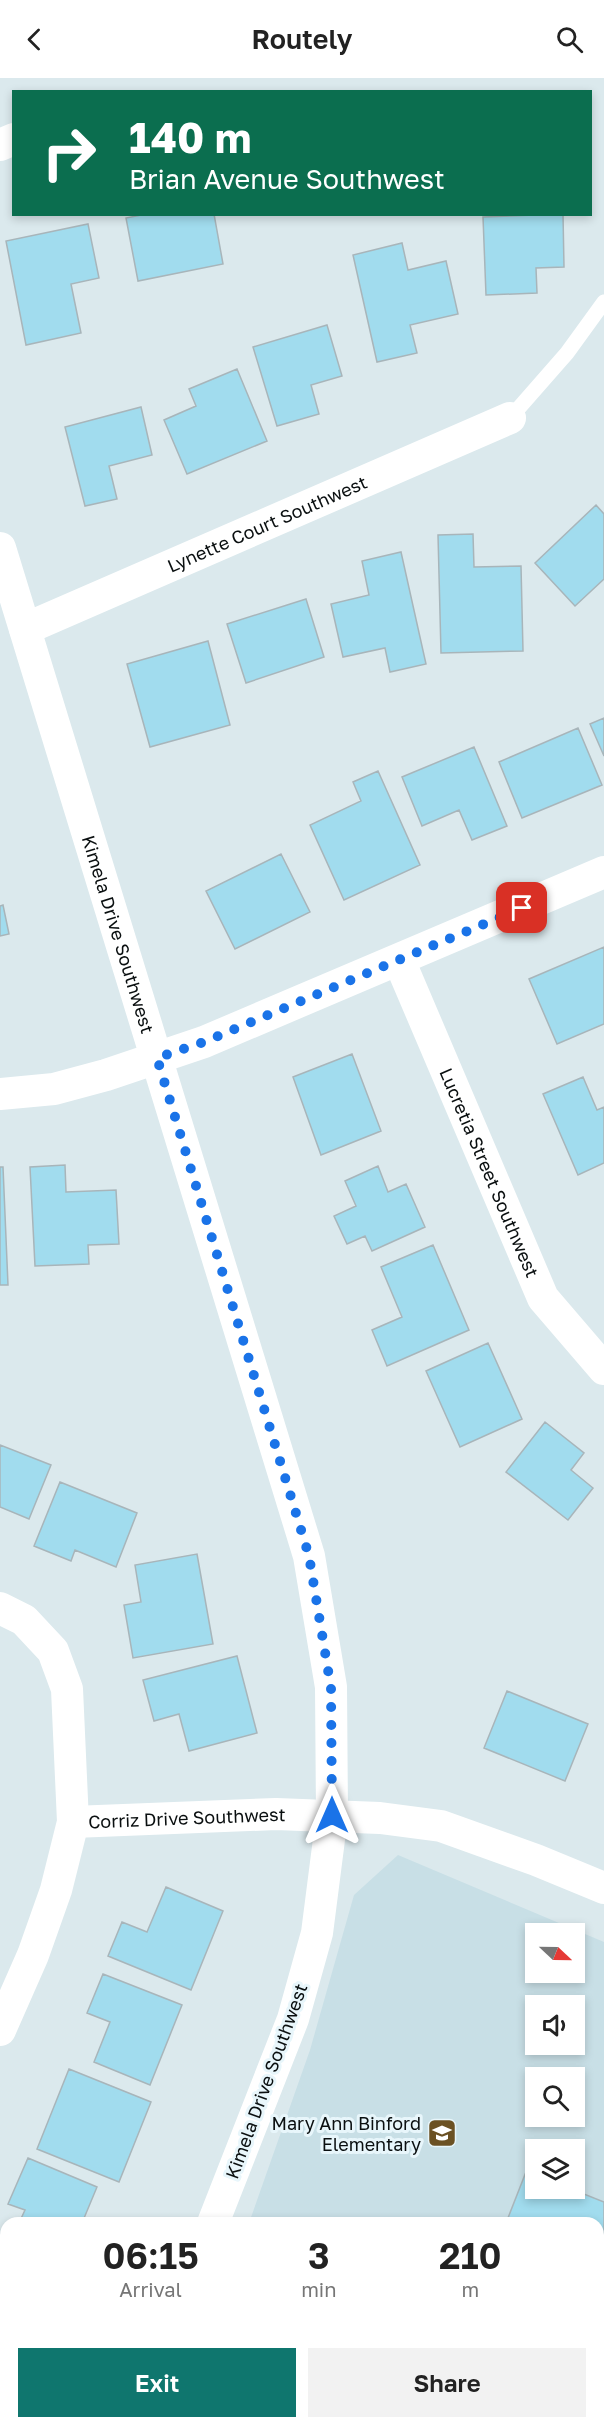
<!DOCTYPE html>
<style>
:root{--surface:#fff;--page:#f2f2f2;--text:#222;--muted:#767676;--accent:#0f766e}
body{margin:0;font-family:"Golos Text",sans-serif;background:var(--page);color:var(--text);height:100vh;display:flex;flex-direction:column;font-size:22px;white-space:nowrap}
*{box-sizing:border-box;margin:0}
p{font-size:20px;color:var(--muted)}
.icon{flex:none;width:33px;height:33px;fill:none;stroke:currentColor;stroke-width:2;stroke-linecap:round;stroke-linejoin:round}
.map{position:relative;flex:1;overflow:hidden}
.sheet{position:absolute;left:0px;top:2139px;width:604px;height:212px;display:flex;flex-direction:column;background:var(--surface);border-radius:18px 18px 0 0;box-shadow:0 3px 9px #0003}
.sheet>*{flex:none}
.guide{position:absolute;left:12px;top:12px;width:580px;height:126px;border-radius:0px;box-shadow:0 3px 9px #0003;background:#0b6e4f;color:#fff;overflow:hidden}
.needle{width:39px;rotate:112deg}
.tools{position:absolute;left:525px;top:1845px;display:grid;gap:12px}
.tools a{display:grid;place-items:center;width:60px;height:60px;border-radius:0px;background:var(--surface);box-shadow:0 3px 9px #0003;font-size:30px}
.pin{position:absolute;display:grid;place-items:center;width:51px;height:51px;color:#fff;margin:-26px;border-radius:12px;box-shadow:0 3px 9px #0006}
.me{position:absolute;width:66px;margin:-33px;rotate:0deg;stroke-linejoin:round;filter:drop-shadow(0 0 4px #0008)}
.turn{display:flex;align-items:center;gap:21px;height:126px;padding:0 18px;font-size:27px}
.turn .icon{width:78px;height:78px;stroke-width:2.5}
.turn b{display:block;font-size:42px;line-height:51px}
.eta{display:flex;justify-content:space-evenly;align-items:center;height:102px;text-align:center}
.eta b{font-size:36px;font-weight:600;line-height:42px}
.primary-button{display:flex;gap:12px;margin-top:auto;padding:12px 18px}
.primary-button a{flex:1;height:69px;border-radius:0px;background:var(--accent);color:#fff;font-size:24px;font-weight:600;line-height:69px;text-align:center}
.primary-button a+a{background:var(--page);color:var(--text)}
header{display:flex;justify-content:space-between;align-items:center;height:78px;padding:0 18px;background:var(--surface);font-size:27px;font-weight:600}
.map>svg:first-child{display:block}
.built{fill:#c8dfe6;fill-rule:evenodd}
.building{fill:#a1dcee;stroke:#a8b5ba;stroke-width:1.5}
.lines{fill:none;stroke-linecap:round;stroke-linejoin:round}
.lane{stroke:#fff;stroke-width:15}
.street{stroke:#fff;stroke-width:32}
.route{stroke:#1a73e8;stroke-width:10;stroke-dasharray:0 18}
.labels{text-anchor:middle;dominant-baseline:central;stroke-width:6;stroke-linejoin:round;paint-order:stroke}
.street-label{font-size:18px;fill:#0a0f10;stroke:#e8f6fb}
.poi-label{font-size:18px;fill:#0a0f10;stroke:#e8f6fb;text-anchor:end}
</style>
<header><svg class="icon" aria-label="back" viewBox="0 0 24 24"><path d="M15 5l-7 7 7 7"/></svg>Routely<svg class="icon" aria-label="search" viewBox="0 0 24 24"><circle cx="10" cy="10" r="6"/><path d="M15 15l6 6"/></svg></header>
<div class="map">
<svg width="604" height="2350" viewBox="0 0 604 2350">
<rect width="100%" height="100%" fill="#dbe9ed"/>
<path class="built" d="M 398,1777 L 604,1864 L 604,2350 L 178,2350 L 180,2344 L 598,2344 L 598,2145 L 249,2145 L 310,1972 L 354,1817 ZM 536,1856 L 574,1856 L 574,1894 L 536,1894 ZM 536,1928 L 574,1928 L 574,1966 L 536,1966 ZM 536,2000 L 574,2000 L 574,2038 L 536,2038 ZM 536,2072 L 574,2072 L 574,2110 L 536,2110 Z"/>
<path class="building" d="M 146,136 L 214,136 L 223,186 L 138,203 L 126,140 Z
M 563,136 L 564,189 L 536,190 L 537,215 L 486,217 L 483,139 Z
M 88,146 L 99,200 L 71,206 L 81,255 L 26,267 L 6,163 Z
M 402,165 L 408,192 L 446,183 L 458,236 L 410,247 L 417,275 L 377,284 L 353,177 Z
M 327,247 L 342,298 L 311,307 L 319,336 L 277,348 L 253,269 Z
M 237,291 L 267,363 L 187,396 L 164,342 L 196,328 L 189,311 Z
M 141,329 L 152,377 L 109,388 L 117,421 L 85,428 L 65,349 Z
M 596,427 L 604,436 L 604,501 L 575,528 L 535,485 Z
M 473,456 L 474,489 L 521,488 L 523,573 L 441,575 L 438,457 Z
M 401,474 L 426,586 L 390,594 L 385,570 L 343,579 L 331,526 L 369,517 L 362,483 Z
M 306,521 L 324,579 L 246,605 L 227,546 Z
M 208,563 L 230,647 L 150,669 L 127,586 Z
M 604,640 L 604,678 L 590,646 Z
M 578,650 L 602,707 L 522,740 L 499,684 Z
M 474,669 L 507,748 L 472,762 L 459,732 L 422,748 L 402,699 Z
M 378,693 L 420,787 L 344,822 L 310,747 L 361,723 L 353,704 Z
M 281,776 L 310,834 L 235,871 L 206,813 Z
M 3,827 L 9,856 L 0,858 L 0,828 Z
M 604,869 L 604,946 L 557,966 L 529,901 Z
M 352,976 L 381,1053 L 321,1077 L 293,999 Z
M 583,999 L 597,1032 L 604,1029 L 604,1085 L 578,1097 L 543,1016 Z
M 65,1087 L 66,1114 L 116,1112 L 119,1166 L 88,1167 L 89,1186 L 35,1188 L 30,1089 Z
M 378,1088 L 388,1114 L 406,1106 L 425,1149 L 372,1173 L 365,1158 L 347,1166 L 334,1138 L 356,1128 L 345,1103 Z
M 0,1089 L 3,1089 L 8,1207 L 0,1207 Z
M 433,1167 L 469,1252 L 387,1288 L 372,1252 L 402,1239 L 381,1189 Z
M 488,1265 L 522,1341 L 460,1369 L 426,1293 Z
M 545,1344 L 584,1375 L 571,1392 L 593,1410 L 568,1442 L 506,1394 Z
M 0,1367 L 51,1387 L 29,1441 L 0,1429 Z
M 60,1404 L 137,1435 L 116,1489 L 75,1472 L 71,1483 L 34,1468 Z
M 197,1476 L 213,1566 L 133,1580 L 124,1527 L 141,1524 L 135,1487 Z
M 237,1578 L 257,1655 L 189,1673 L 179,1636 L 154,1643 L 143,1602 Z
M 507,1613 L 588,1646 L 565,1703 L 484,1670 Z
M 166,1809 L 223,1833 L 191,1912 L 108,1878 L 122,1844 L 147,1854 Z
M 103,1896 L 182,1927 L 150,2007 L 94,1984 L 110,1944 L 87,1935 Z
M 69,1991 L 151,2024 L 119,2104 L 37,2071 Z
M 28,2080 L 97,2109 L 82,2145 L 19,2145 L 25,2132 L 8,2126 Z
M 526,2094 L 536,2097 L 536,2110 L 569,2110 L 604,2124 L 604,2241 L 598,2238 L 598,2145 L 506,2145 Z
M 0,2176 L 6,2178 L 6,2274 L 0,2271 Z
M 0,2287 L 6,2290 L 6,2324 L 0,2339 Z
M 598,2293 L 604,2295 L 604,2350 L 492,2350 L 494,2344 L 598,2344 Z"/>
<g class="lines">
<path class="lane" d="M 510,340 L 567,275 L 604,224"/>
<g class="street">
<path d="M 0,67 L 14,61"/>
<path id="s1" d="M 0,470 L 309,1478 L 331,1609 L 332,1738 L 317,1855 L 293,1941 L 213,2145"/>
<path id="s2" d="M 25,551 L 510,340"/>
<path id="s3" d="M 399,882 L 543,1220 L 604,1291"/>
<path d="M 0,1016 L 54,1011 L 106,997 L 204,964 L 604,794"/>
<path d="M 0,1530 L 24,1542 L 53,1573 L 67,1611 L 73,1744 L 56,1812 L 33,1877 L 0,1952"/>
<path id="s4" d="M 73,1744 L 276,1736 L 380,1740 L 441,1748 L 536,1782 L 604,1810"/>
<path d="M 128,2350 L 130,2344"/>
</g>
</g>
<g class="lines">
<path class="route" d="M 332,1737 L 331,1610 L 309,1478 L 157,980 L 204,964 L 522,830"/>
</g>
<defs>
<g id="school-square" transform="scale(1.5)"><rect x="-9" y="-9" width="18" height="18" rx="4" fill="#6b5123" stroke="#e8f6fb"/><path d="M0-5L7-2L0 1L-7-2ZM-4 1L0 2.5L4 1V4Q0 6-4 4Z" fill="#fff"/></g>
</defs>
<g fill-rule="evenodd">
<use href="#school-square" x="442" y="2055"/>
</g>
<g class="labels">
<g class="street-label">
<text stroke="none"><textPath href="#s2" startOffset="264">Lynette Court Southwest</textPath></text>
<text stroke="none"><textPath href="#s1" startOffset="404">Kimela Drive Southwest</textPath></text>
<text stroke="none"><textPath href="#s3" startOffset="231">Lucretia Street Southwest</textPath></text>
<text stroke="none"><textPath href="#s4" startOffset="114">Corriz Drive Southwest</textPath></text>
<text transform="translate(266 2003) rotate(-70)">Kimela Drive Southwest</text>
</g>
<g class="poi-label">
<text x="421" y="2045">Mary Ann Binford<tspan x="421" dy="21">Elementary</tspan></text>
</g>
</g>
</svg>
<div class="tools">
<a><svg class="needle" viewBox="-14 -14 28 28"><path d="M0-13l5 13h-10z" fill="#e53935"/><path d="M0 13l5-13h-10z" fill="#767676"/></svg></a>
<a><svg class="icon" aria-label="sound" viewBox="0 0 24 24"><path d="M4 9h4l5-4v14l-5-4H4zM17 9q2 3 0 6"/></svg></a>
<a><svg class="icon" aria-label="search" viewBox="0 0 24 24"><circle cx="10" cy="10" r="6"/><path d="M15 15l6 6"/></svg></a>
<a><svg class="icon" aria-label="layers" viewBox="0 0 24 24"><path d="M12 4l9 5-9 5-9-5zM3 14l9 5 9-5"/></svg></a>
</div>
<div class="pin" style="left:522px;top:830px;background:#d93025"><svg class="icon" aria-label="arrive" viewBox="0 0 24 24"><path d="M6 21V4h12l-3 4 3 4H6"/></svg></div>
<svg class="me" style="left:332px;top:1737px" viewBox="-20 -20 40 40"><path d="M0-17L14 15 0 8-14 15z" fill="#1a73e8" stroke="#fff" stroke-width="4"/></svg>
<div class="guide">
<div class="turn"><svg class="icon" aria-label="right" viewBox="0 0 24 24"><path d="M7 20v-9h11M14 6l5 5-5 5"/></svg><div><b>140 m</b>Brian Avenue Southwest</div></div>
</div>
<section class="sheet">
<div class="eta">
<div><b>06:15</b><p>Arrival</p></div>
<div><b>3</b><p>min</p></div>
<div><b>210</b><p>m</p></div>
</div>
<div class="primary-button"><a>Exit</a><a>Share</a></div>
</section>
</div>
